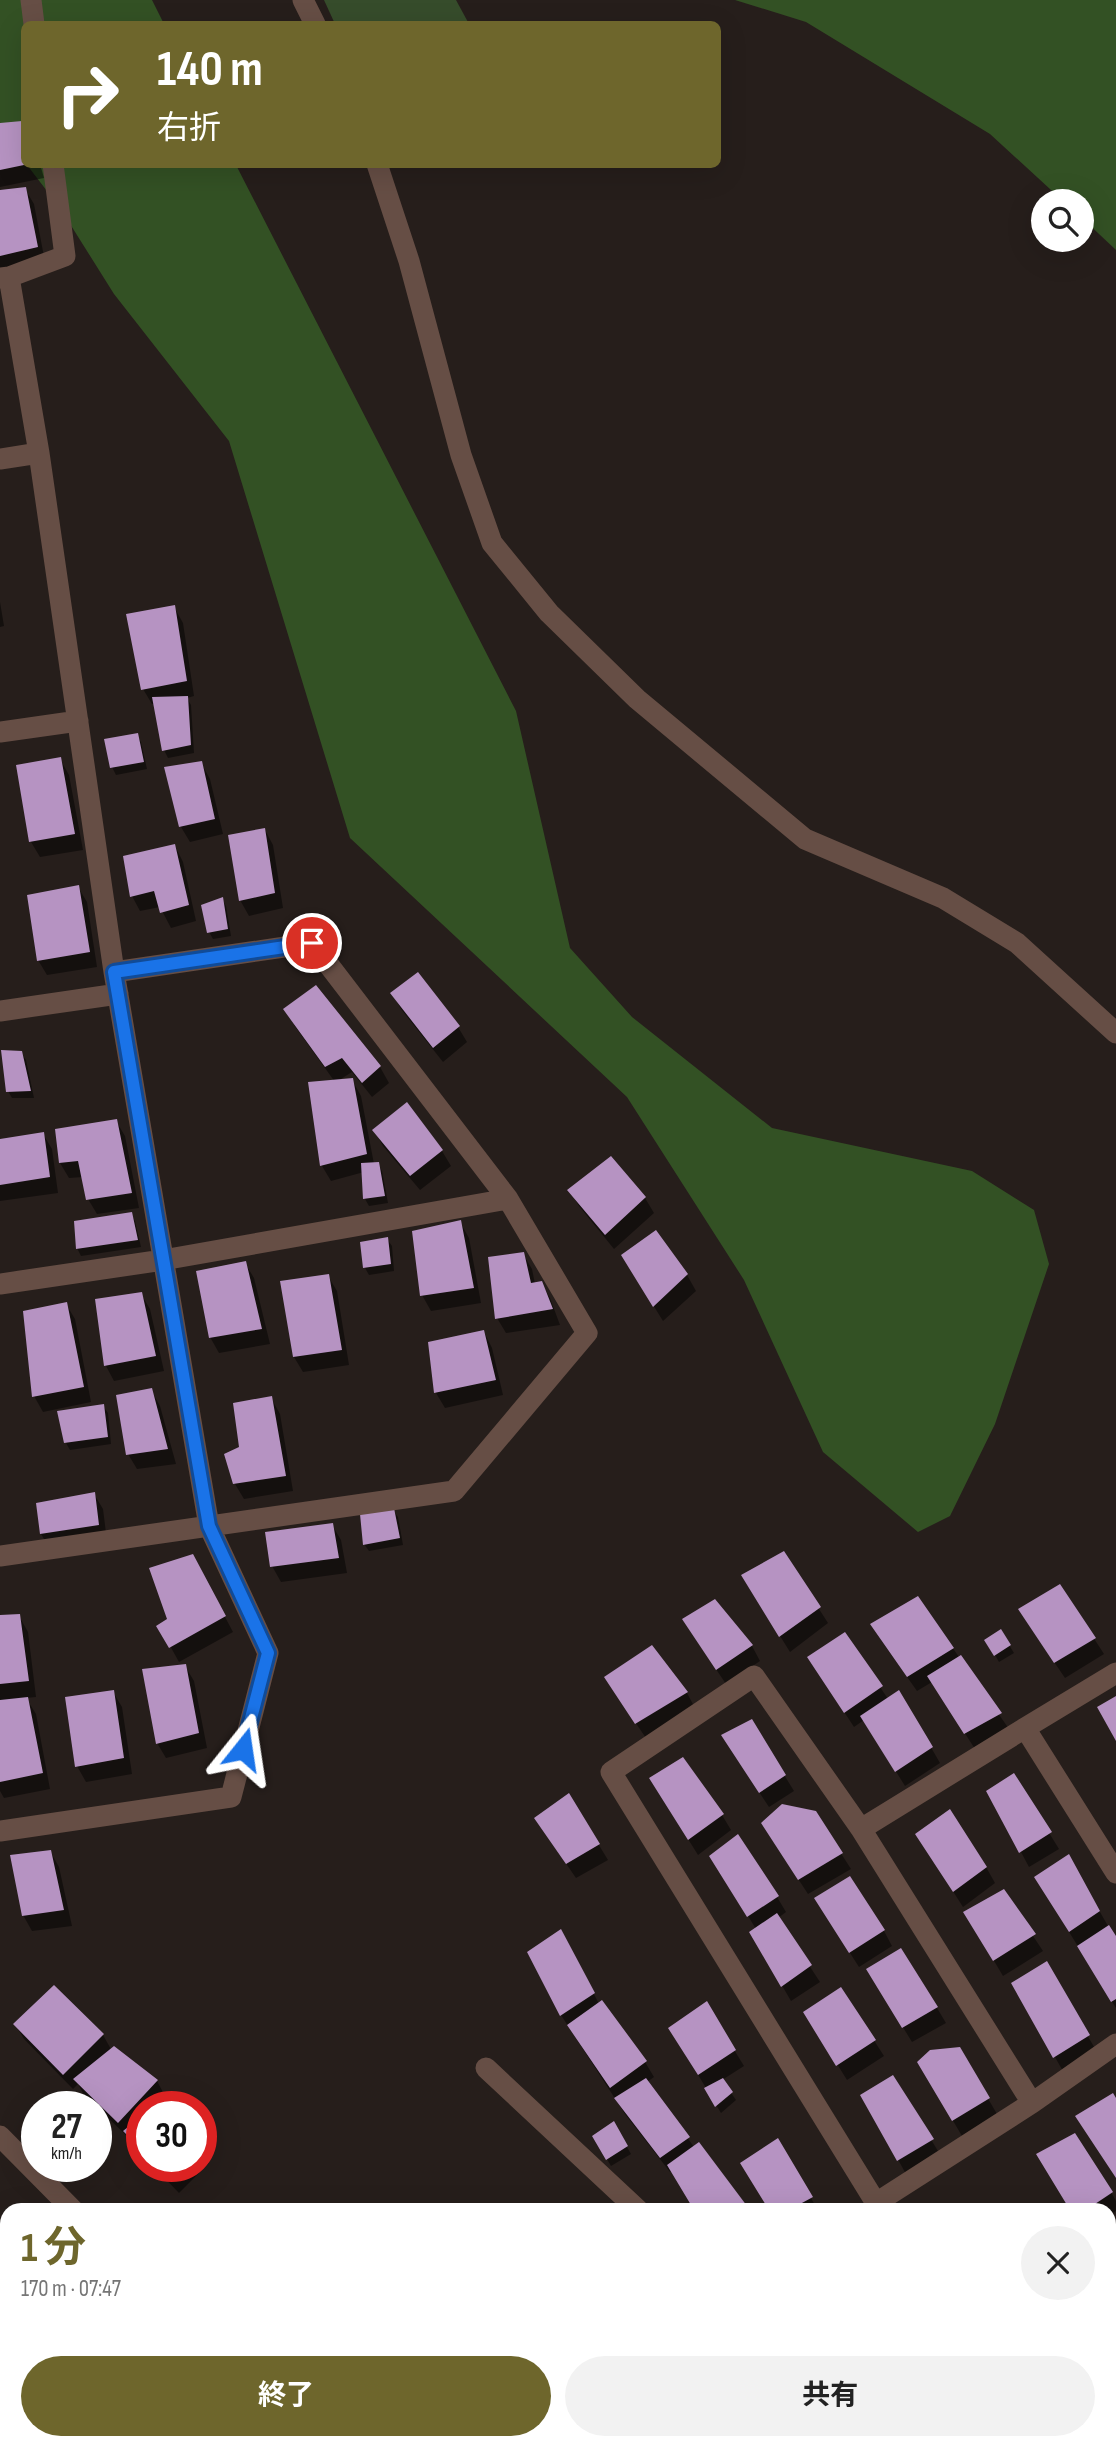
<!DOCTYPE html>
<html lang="ja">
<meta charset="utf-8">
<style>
:root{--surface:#fff;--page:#f2f2f2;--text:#222;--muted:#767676;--accent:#6e662c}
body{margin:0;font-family:"Sofia Sans Condensed","Noto Sans JP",sans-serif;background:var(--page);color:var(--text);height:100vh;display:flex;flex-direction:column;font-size:26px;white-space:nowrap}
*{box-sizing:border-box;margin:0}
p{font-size:23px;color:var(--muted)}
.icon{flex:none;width:38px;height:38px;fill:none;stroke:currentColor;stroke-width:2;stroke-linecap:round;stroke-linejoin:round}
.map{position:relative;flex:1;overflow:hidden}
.side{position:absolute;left:0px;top:2203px;width:1116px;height:247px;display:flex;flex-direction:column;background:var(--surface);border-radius:21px 21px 0 0;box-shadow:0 7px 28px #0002}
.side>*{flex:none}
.hud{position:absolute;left:21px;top:21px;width:700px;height:147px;border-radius:10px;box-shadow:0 7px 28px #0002;background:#6e662c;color:#fff;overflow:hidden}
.controls{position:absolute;left:1031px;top:189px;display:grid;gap:14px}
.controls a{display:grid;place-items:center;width:63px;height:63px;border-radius:50%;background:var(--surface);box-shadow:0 7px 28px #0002;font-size:35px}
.speed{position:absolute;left:21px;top:2091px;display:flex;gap:14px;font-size:35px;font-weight:700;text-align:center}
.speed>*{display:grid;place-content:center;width:91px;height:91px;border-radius:50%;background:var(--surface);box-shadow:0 7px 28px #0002;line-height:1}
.speed small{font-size:18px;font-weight:400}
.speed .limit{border:10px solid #d22;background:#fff;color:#111}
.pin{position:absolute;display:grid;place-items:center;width:60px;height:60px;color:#fff;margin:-30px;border:4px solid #fff;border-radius:50%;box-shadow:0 2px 7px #0007}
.me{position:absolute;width:77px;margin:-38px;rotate:15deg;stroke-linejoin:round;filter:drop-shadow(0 0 5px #0008)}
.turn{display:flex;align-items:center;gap:24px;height:147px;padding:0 21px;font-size:32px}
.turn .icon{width:91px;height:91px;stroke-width:2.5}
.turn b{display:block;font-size:49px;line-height:60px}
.round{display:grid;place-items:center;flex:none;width:74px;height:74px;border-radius:37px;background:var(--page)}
.overview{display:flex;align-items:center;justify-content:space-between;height:119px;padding:0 21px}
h1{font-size:42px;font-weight:700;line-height:52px;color:var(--accent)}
.cta{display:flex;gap:14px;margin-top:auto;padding:14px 21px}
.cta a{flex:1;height:80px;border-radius:42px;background:var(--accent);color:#fff;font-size:28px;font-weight:700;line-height:80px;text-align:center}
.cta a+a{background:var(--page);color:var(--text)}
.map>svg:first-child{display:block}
.green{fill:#364c2b}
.forest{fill:#335124}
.shadow{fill:#0007}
.building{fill:#b693c2}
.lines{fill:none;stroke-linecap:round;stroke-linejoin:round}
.street{stroke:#664e45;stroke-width:21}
.route-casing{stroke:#114b97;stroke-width:18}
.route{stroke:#1a73e8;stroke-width:12}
</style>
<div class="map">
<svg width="1116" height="2449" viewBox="0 0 1116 2449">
<rect width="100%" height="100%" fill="#261e1b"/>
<path class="green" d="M 324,0 L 456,0 L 469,24 L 335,24 Z"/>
<path class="forest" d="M 0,0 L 152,0 L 164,24 L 24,24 L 24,161 L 0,129 Z
M 735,0 L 1116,0 L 1116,250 L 1082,218 L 1082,201 L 1063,201 L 990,134 L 806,22 Z
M 27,165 L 236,165 L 516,711 L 570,948 L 632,1017 L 772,1128 L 972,1171 L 1034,1210 L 1049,1264 L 995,1424 L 950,1516 L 918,1532 L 823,1452 L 744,1280 L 627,1097 L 350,838 L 229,441 L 114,294 L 60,208 Z"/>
<path class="shadow" d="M 21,122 L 24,129 L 24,164 L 40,164 L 44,178 L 0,187 L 0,124 Z
M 25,189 L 34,204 L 45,262 L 0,270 L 0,192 Z
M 0,602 L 4,626 L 0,627 Z
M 174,607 L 183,623 L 194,696 L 187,698 L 191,705 L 194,753 L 168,758 L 164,750 L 155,704 L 152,704 L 143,689 Z
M 137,735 L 141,742 L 147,769 L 116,775 L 112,767 Z
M 60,759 L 69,775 L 83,850 L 40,857 L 31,842 L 18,766 Z
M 201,763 L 210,779 L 223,834 L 190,842 L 181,827 L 166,769 Z
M 265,830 L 273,845 L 283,908 L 249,916 L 240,900 Z
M 175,846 L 183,862 L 196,921 L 171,928 L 160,907 L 140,911 L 132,896 Z
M 78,887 L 87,902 L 97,967 L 47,975 L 38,960 Z
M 222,899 L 226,906 L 231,936 L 213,939 L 209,932 Z
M 316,987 L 380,1067 L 389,1083 L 372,1097 L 352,1072 L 336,1082 L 352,1080 L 361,1096 L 374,1164 L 378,1164 L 382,1171 L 388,1203 L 369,1206 L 365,1199 L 364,1172 L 331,1181 L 322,1166 L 310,1084 L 335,1082 L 294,1025 Z
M 392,993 L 458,1027 L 467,1042 L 443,1062 L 401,1009 Z
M 21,1053 L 26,1060 L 34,1098 L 12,1098 L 8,1091 Z
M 406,1105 L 442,1151 L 451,1166 L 420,1190 L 383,1146 L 374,1130 Z
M 116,1121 L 125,1136 L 139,1208 L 97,1214 L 88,1199 L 83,1177 L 69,1178 L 60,1163 Z
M 43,1134 L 52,1149 L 58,1193 L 0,1201 L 0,1141 Z
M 570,1191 L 645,1198 L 654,1213 L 614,1249 L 579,1206 Z
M 131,1214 L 135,1221 L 141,1247 L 81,1256 L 77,1248 Z
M 460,1222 L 469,1238 L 481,1303 L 431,1311 L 422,1295 Z
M 387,1239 L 392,1246 L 394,1271 L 369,1275 L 365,1268 Z
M 523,1254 L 532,1269 L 535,1284 L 541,1283 L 550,1298 L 560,1325 L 506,1333 L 497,1318 Z
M 245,1263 L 254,1278 L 270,1344 L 219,1353 L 210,1337 Z
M 632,1271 L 687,1275 L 696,1291 L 663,1321 Z
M 328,1276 L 337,1291 L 349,1365 L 303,1372 L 294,1357 Z
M 141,1294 L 150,1309 L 164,1371 L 114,1381 L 106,1366 Z
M 66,1304 L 75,1319 L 91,1402 L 43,1412 L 34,1396 Z
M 484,1332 L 492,1348 L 503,1395 L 445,1408 L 436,1393 L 430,1344 Z
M 151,1390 L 160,1406 L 176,1464 L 137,1469 L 128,1454 Z
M 271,1398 L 280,1414 L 293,1491 L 244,1499 L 235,1484 L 241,1448 Z
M 103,1406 L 108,1413 L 111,1444 L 70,1450 L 66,1443 Z
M 94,1494 L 103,1509 L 107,1541 L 50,1549 L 41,1534 L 38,1504 Z
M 393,1510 L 398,1517 L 403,1545 L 369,1551 L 364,1544 Z
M 332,1525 L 341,1540 L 347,1573 L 281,1582 L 272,1566 Z
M 783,1553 L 828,1623 L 790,1652 L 752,1591 Z
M 201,1572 L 233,1632 L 179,1662 L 159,1626 L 170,1620 Z
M 1060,1586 L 1104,1654 L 1065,1678 L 1029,1625 Z
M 918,1598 L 1009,1729 L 975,1749 L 932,1682 L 917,1691 L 881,1640 Z
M 19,1616 L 28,1632 L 36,1697 L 26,1698 L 36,1714 L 50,1789 L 4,1798 L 0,1791 L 0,1617 Z
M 1001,1632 L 1014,1653 L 999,1662 L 987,1641 Z
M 845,1634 L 888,1699 L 899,1692 L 940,1763 L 905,1786 L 864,1720 L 854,1727 L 818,1672 Z
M 693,1635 L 752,1646 L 760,1661 L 726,1684 Z
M 185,1666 L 194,1681 L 207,1748 L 166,1758 L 157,1743 Z
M 113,1692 L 122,1707 L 132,1774 L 86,1782 L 77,1766 Z
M 615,1693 L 687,1693 L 695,1708 L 646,1738 Z
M 751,1721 L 794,1791 L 769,1807 L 732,1751 Z
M 1014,1776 L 1059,1849 L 1029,1867 L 989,1792 Z
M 660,1794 L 722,1815 L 731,1830 L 698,1855 Z
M 569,1796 L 608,1860 L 576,1878 L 545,1833 Z
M 815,1813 L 851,1869 L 808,1894 L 772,1839 Z
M 926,1849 L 986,1867 L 995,1883 L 963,1907 Z
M 50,1851 L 59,1867 L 72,1926 L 32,1931 L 23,1915 Z
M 1068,1856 L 1116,1940 L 1116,2008 L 1045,1893 Z
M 712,1857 L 777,1897 L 786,1912 L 778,1918 L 820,1982 L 791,2001 L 751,1932 L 756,1929 Z
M 1003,1891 L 1043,1951 L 1003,1976 L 965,1912 Z
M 825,1914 L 884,1931 L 892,1946 L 859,1967 Z
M 570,1947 L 599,2004 L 645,2062 L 654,2077 L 647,2082 L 694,2147 L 698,2144 L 748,2210 L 696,2210 L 672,2170 L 670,2172 L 625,2114 L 561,2015 Z
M 1046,1964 L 1097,2052 L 1064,2073 L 1013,1983 Z
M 877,1985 L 937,2008 L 946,2023 L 912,2042 Z
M 841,1989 L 884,2056 L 847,2080 L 814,2027 Z
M 706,2004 L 744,2066 L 722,2080 L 736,2100 L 721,2113 L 679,2043 Z
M 15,2024 L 103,2035 L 112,2051 L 157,2081 L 165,2096 L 156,2107 L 142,2107 L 142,2154 L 128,2137 L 84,2095 L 78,2084 L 73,2089 L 24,2039 Z
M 959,2049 L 997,2114 L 962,2136 L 919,2063 Z
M 893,2077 L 941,2156 L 907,2176 L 863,2095 Z
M 613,2123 L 631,2154 L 611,2166 L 594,2137 Z
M 777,2141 L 818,2210 L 770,2210 L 751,2179 Z
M 201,2149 L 209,2163 L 179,2193 L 153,2166 L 201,2166 Z
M 1038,2155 L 1111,2192 L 1116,2201 L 1116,2211 L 1110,2215 L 1110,2210 L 1071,2210 Z
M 410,2443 L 434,2443 L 428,2449 L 415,2449 Z
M 866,2443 L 898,2443 L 895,2449 L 867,2449 Z
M 909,2443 L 1002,2443 L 1006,2449 L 913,2449 Z"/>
<path class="building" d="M 22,121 L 24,128 L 24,165 L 0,170 L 0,123 Z
M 26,187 L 38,247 L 0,256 L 0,190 Z
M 175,605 L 187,681 L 141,690 L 126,614 Z
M 188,696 L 191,745 L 162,751 L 152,697 Z
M 138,733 L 144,762 L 110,768 L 104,739 Z
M 61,757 L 75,834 L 29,842 L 16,765 Z
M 202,761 L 215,819 L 179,827 L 164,767 Z
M 265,828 L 275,893 L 239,901 L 228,835 Z
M 175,844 L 189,905 L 160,913 L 154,891 L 130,897 L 123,856 Z
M 79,885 L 90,952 L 37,961 L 27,895 Z
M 223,897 L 228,929 L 207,933 L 201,905 Z
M 418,972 L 460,1026 L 433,1048 L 390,993 Z
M 316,985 L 381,1066 L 362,1083 L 342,1058 L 325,1067 L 283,1009 Z
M 1,1050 L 22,1051 L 31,1091 L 6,1092 Z
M 353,1078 L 367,1154 L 320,1166 L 308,1082 Z
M 407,1102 L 443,1150 L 410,1176 L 372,1130 Z
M 117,1119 L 132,1193 L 86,1200 L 78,1161 L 59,1163 L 55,1129 Z
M 44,1132 L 50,1177 L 0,1185 L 0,1139 Z
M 611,1156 L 646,1197 L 605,1235 L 567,1190 Z
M 379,1162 L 385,1196 L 363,1199 L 361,1163 Z
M 132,1212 L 138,1240 L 76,1249 L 74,1221 Z
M 461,1220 L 474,1288 L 420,1296 L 412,1231 Z
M 656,1230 L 688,1274 L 653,1307 L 621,1255 Z
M 388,1237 L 391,1264 L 363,1268 L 360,1242 Z
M 524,1252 L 531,1283 L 542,1281 L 553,1309 L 495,1319 L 488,1257 Z
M 246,1261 L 262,1329 L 209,1338 L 196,1271 Z
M 329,1274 L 342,1350 L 293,1357 L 280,1281 Z
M 142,1292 L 156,1356 L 104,1366 L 95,1299 Z
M 67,1302 L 84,1387 L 32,1397 L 23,1311 Z
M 484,1330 L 496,1380 L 434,1393 L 428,1342 Z
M 152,1388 L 168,1449 L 126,1455 L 116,1395 Z
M 272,1396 L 286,1476 L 233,1484 L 224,1454 L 239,1447 L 233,1403 Z
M 104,1404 L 108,1437 L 64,1443 L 57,1411 Z
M 95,1492 L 99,1525 L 40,1534 L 36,1503 Z
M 394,1508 L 400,1538 L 363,1545 L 360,1514 Z
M 333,1523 L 339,1558 L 270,1567 L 265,1532 Z
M 784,1551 L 821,1607 L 779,1637 L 741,1575 Z
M 193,1554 L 226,1616 L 169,1648 L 156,1626 L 167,1619 L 149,1568 Z
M 1060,1584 L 1096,1638 L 1054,1663 L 1018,1609 Z
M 918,1596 L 954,1648 L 907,1677 L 870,1624 Z
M 715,1599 L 753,1645 L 716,1670 L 682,1619 Z
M 20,1614 L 29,1681 L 0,1684 L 0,1615 Z
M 1001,1629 L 1011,1645 L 994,1656 L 984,1640 Z
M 845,1632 L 883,1686 L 844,1713 L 807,1657 Z
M 652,1645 L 688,1692 L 635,1724 L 604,1677 Z
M 961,1655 L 1002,1713 L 964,1734 L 927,1676 Z
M 186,1664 L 199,1733 L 156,1744 L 142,1669 Z
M 114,1690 L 124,1758 L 75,1767 L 65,1697 Z
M 899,1690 L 933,1747 L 895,1772 L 860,1716 Z
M 1116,1696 L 1116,1741 L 1097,1707 Z
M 28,1697 L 43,1773 L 0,1782 L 0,1700 Z
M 752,1719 L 786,1775 L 759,1793 L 721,1735 Z
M 683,1757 L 724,1814 L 688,1840 L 649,1778 Z
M 1014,1773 L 1052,1832 L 1019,1853 L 986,1791 Z
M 569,1793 L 600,1844 L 566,1864 L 534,1818 Z
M 782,1804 L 816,1811 L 843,1853 L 798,1880 L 761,1823 Z
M 950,1809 L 987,1867 L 953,1892 L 915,1834 Z
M 738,1834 L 779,1896 L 747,1917 L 709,1856 Z
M 51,1850 L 64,1910 L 22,1916 L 10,1855 Z
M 1069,1854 L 1100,1911 L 1069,1932 L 1034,1877 Z
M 850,1876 L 885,1930 L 849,1953 L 814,1898 Z
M 1004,1889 L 1036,1934 L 993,1961 L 963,1912 Z
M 777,1913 L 812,1965 L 781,1987 L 749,1932 Z
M 1109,1925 L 1116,1936 L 1116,1999 L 1111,2002 L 1077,1946 Z
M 561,1929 L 595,1993 L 560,2016 L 527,1952 Z
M 901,1948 L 938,2007 L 902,2028 L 866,1969 Z
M 1047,1961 L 1090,2035 L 1053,2058 L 1011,1983 Z
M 54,1985 L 104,2034 L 63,2075 L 13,2024 Z
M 841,1987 L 876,2040 L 836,2066 L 803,2012 Z
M 602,2000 L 647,2061 L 610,2088 L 567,2025 Z
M 707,2001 L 736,2050 L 698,2075 L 668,2028 Z
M 114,2046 L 158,2080 L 118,2123 L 73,2079 Z
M 960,2047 L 990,2098 L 952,2121 L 917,2062 L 930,2050 Z
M 893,2075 L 934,2139 L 897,2161 L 860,2095 Z
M 646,2078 L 690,2137 L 660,2158 L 614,2098 Z
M 723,2078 L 733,2092 L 715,2107 L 704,2088 Z
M 1113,2093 L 1116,2098 L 1116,2178 L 1075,2116 Z
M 142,2116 L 142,2150 L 123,2131 Z
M 614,2121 L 628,2146 L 606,2160 L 592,2136 Z
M 1075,2133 L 1113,2192 L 1086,2210 L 1070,2210 L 1036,2154 Z
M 778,2138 L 813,2197 L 789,2210 L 769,2210 L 740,2163 Z
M 699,2142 L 750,2210 L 694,2210 L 667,2165 Z
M 157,2166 L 181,2166 L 169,2179 Z
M 1116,2258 L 1116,2327 L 1110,2316 L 1110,2263 Z
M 466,2443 L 474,2443 L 481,2449 L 458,2449 Z
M 864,2443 L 891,2443 L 888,2449 L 868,2449 L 863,2445 Z
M 914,2443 L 995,2443 L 992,2449 L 924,2449 Z"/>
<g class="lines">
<path class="street" d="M 31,0 L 34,24
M 303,0 L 315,24
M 377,164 L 409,261 L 461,455 L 492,543 L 549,613 L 637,699 L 805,839 L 943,898 L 1017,943 L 1116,1033
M 9,277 L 65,256 L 53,164
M 0,278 L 9,277 L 39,453 L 114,972 L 209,1526 L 268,1653 L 231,1797 L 0,1831
M 0,459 L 39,453
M 0,732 L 78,721
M 0,1011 L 118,994
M 0,1284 L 163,1260 L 508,1199 L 312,943 L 114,972
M 0,1556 L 454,1491 L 587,1333 L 508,1199
M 1116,1673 L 1025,1728 L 1116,1873
M 754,1676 L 861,1829 L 1032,2103 L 876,2203 L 611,1772 Z
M 861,1829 L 1025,1728
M 486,2068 L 638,2210
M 1032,2103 L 1116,2044
M 0,2136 L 73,2210
M 303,2443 L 309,2449
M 1068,2443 L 1077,2449"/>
</g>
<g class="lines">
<g class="route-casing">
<path id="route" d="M 243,1749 L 268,1653 L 209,1526 L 114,972 L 312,943"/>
</g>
<use href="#route" class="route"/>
</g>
</svg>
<div class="controls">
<a><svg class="icon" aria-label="search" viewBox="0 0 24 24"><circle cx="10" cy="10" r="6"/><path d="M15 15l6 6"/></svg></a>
</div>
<div class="speed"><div>27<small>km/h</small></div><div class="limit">30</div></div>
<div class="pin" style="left:312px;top:943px;background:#d93025"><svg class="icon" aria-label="arrive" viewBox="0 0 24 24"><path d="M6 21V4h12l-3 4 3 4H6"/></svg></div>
<svg class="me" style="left:243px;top:1749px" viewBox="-20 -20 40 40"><path d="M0-17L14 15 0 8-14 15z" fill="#1a73e8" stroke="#fff" stroke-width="4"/></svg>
<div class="hud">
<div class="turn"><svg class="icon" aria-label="right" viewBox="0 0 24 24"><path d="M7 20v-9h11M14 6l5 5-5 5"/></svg><div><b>140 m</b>右折</div></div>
</div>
<section class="side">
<div class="overview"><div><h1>1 分</h1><p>170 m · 07:47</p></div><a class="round"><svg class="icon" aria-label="close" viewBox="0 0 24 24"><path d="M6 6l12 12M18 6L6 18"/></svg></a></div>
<div class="cta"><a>終了</a><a>共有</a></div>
</section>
</div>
